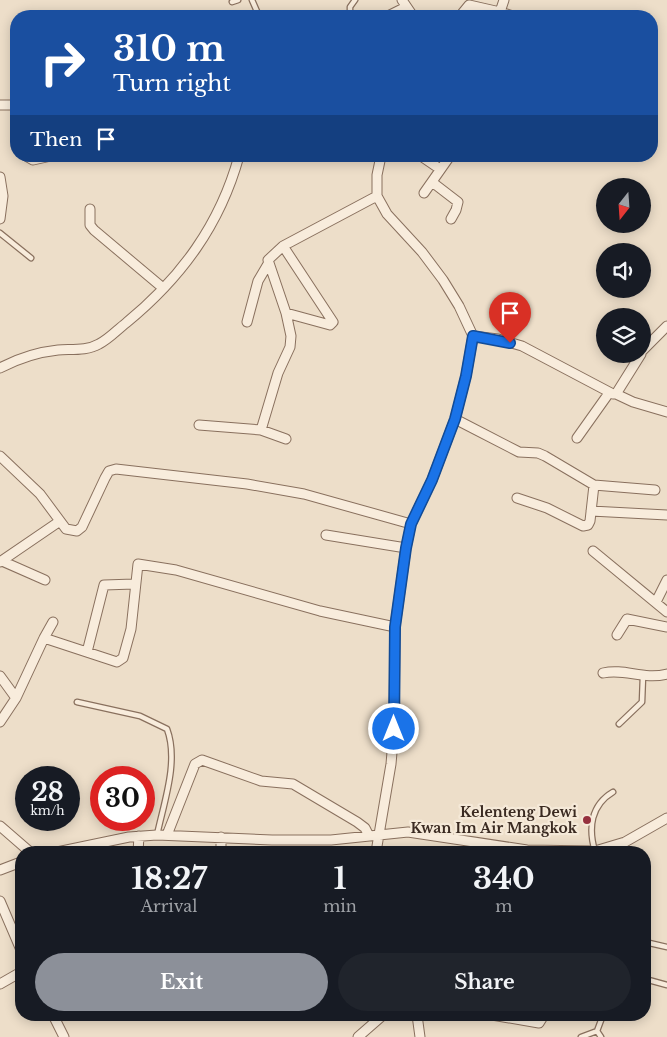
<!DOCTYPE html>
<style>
:root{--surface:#171b24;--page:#20242c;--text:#f1f3f6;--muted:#9ea1a6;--accent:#8c9099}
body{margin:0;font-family:"Libre Baskerville",serif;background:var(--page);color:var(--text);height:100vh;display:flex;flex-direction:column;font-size:19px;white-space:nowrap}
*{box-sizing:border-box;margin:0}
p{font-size:16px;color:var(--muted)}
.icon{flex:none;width:28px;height:28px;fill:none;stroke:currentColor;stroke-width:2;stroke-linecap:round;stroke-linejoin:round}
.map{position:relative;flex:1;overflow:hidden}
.side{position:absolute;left:15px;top:846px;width:636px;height:175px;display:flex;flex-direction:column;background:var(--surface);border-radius:20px;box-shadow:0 2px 12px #0003}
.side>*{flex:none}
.hud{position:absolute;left:10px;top:10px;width:648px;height:152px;border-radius:20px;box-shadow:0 2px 12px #0003;background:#1a4fa0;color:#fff;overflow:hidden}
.needle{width:32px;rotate:197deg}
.tools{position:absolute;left:596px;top:178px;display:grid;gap:10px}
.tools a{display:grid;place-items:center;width:55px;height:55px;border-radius:50%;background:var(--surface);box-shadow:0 2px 12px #0003;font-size:25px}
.speed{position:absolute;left:15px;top:766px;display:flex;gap:10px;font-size:25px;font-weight:700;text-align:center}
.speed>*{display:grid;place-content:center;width:65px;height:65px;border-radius:50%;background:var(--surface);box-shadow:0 2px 12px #0003;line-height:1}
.speed small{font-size:12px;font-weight:400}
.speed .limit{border:8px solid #d22;background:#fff;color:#111}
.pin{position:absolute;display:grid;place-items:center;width:42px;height:42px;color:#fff;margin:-51px -21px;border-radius:50% 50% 50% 0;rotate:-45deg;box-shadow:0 0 5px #0007}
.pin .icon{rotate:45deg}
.me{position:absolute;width:55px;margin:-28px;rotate:0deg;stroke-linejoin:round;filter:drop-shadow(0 0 4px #0008)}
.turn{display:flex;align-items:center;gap:18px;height:105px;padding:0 20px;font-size:22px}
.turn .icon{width:65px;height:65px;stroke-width:2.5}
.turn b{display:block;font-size:35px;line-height:42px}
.then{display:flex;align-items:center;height:48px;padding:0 20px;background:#0003;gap:10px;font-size:19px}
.eta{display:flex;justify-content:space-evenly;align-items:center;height:85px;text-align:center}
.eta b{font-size:30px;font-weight:700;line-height:35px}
.action{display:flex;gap:10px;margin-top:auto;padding:10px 20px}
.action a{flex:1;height:58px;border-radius:30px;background:var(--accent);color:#fff;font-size:20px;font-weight:700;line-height:58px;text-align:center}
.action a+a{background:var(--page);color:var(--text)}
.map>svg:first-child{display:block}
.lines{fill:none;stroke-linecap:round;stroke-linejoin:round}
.lane-casing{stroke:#89705e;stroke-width:7}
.street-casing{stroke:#89705e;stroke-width:11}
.lane{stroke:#f8ecdc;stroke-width:4.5}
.street{stroke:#f8ecdc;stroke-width:9}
.route-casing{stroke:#114b97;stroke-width:12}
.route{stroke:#1a73e8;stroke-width:9}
.poi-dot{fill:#95303d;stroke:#f5e9d8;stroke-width:2}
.labels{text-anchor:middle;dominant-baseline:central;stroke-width:4.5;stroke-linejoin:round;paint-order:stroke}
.poi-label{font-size:14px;font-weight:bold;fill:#3a2a21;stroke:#f5e9d8;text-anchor:end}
</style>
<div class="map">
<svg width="667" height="1037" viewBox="0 0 667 1037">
<rect width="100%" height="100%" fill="#eddec9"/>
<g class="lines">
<g class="lane-casing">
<path id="lane" d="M 252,0 L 259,16
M 232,2 L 238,0
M 350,16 L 350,7 L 355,0
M 0,233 L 31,258
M 77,702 L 140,716 L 167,729 C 179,761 164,802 157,835
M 619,724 L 642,702 L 643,676
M 595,851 C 588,828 591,805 613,792
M 645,942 L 667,947
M 645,979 L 667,985
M 597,1031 L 601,1037
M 581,1037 L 597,1031 L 603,1015"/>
</g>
<g class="street-casing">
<path id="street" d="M 402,0 L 413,16
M 500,12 L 513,16
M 388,16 L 406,7
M 460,16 L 469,5 L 500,12 L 504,0
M 0,105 L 16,105
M 26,156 L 33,160 L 51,156
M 421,156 L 440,169
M 0,177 L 3,196 L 0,219
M 432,182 L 458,202 L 456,210 L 451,219
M 424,193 L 450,156
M 90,209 L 90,225 L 94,230 L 163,288
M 283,246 L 333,322 L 330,325 L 286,313
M 247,322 L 258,281 L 268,264
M 473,336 L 498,339 L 522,346 L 613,394 L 616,394 L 641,354
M 642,351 L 667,326
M 0,368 C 17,359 39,352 58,350 C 71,349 87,351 99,344 C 109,339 117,330 126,323 C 181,278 220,225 239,156
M 616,394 L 633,402 L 667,412
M 455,419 L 519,452 L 538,453 L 545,456 L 594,485 L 655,490
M 199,425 L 261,430 L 286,439
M 261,430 L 278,373 L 290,347 L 291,336 L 286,313 L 268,260 L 283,246 L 377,196
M 577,438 L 609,393
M 0,456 L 40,494 L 66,529 L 77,531 L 82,527 L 105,478 L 109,471 L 116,469 L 247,484 L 304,494 L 411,524
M 517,498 L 547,508 L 583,526 L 588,525 L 590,521 L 594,485
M 591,511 L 667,515
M 326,535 L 406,548
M 593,551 L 667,612
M 2,561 L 45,580
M 0,562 L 60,521
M 656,602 L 667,580
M 617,635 L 627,619 L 667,627
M 44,638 L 53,622
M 87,652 L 104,585 L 134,584
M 603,673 C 625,668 643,680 667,674
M 0,676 L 16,698
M 0,722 L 16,698 L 44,638 L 117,662 L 123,658 L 131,629 L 138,564 L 176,570 L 320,611 L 395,627
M 0,826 L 30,852
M 167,835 L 195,764 L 202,760 L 261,781 L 293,784 L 357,822 L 365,828 L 369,836
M 57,852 L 129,837 L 157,835 L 272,840 L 331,840 L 408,832 L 527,850 L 595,851 L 625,842 L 667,818
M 138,852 L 139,836
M 221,852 L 221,837
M 376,852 L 391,764 L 394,729 L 395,627 L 406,548 L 411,524 L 432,480 L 455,419 L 466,376 L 473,336 L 459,306 L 443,280 L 422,252 L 387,214 L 377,196 L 377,175 L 381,156
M 0,870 L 21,862
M 0,901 L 21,950
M 0,984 L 21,972
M 53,1015 L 64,1037
M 417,1015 L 420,1037
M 492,1015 L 539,1023 L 544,1015
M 358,1037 L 383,1015"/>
</g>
<use href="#lane" class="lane"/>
<use href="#street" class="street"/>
</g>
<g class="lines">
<g class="route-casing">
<path id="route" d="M 394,729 L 395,627 L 406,548 L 411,524 L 432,480 L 455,419 L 466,376 L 473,336 L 510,343"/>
</g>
<use href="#route" class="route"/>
</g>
<circle class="poi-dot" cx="587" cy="820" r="5"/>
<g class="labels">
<g class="poi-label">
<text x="577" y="812">Kelenteng Dewi<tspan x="577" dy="16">Kwan Im Air Mangkok</tspan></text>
</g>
</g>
</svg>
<div class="tools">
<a><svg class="needle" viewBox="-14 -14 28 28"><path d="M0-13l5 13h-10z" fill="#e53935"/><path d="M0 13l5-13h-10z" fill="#9ea1a6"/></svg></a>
<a><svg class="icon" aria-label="sound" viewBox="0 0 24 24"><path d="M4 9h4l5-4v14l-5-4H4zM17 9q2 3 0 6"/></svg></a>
<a><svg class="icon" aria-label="layers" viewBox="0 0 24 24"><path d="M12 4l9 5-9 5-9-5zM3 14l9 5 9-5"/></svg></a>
</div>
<div class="speed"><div>28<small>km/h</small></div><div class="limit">30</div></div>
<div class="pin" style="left:510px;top:343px;background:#d93025"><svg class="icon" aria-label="arrive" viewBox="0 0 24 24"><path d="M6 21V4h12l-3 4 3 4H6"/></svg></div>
<svg class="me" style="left:394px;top:729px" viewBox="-20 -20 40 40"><circle r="17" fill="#1a73e8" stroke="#fff" stroke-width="3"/><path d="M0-11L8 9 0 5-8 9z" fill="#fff"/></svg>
<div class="hud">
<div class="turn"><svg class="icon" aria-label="right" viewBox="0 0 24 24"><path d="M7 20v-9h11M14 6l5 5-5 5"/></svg><div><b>310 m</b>Turn right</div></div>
<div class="then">Then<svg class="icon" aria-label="arrive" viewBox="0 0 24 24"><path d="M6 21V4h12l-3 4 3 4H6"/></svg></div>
</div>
<section class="side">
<div class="eta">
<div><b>18:27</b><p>Arrival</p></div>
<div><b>1</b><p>min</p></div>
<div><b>340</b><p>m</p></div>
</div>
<div class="action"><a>Exit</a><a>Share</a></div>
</section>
</div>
